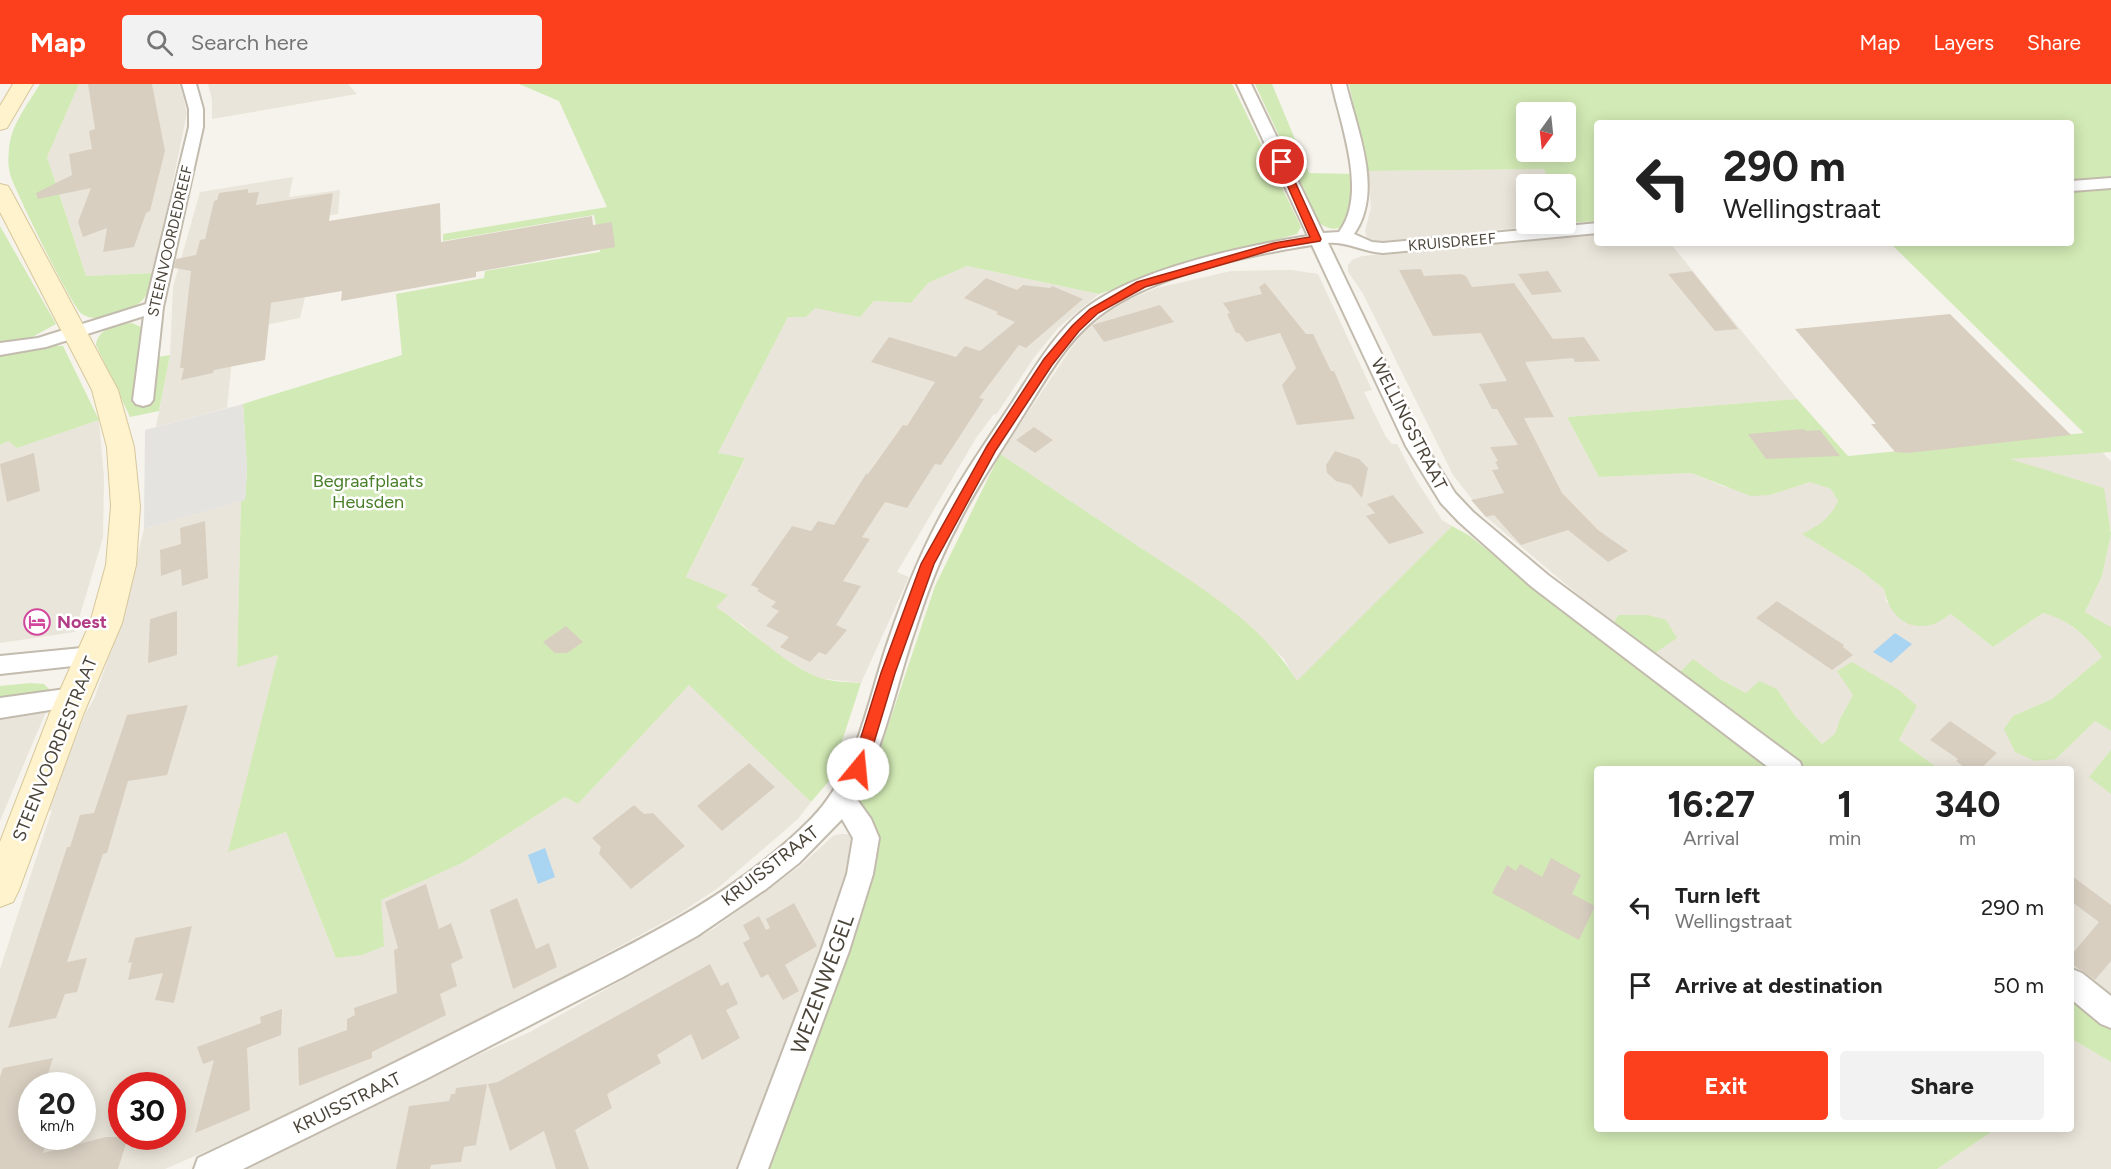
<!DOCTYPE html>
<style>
:root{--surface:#fff;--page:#f2f2f2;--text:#222;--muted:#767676;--accent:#fc3f1d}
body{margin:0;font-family:Figtree,sans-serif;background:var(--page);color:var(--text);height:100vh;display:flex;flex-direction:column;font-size:22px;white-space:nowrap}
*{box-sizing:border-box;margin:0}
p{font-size:20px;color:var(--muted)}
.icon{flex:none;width:33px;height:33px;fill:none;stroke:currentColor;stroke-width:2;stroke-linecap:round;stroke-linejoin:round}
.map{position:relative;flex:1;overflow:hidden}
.panel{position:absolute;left:1594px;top:682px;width:480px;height:366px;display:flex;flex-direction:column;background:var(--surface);border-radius:6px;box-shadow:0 3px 15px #0003}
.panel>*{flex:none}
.banner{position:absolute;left:1594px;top:36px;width:480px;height:126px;border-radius:6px;box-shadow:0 3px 15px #0003;background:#fff;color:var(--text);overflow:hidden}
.needle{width:39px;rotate:195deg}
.controls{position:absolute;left:1516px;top:18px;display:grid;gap:12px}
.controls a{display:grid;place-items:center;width:60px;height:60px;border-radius:6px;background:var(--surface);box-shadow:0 3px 15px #0003;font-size:30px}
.speed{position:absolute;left:18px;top:988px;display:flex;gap:12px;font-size:30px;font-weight:700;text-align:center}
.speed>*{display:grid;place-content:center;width:78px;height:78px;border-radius:50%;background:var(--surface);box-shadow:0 3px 15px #0003;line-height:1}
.speed small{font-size:15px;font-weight:400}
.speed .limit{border:9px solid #d22;background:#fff;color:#111}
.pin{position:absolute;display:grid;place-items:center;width:51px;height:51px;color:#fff;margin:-26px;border:3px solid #fff;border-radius:50%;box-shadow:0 2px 6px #0007}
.me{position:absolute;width:66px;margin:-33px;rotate:17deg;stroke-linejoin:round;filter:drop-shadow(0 0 4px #0008)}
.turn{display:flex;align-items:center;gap:21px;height:126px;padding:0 30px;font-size:27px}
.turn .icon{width:78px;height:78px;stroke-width:2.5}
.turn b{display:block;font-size:42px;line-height:51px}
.eta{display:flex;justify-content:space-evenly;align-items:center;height:102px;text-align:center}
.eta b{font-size:36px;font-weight:700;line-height:42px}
.cta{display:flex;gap:12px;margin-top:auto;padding:12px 30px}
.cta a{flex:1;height:69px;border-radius:6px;background:var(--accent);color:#fff;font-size:24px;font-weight:700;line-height:69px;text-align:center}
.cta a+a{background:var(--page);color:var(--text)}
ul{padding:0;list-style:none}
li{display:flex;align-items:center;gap:18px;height:78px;padding:0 30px}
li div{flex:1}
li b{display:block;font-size:22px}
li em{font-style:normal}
header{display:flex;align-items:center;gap:36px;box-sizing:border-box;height:84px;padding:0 30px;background:var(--accent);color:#fff}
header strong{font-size:28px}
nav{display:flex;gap:33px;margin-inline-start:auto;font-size:21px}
.search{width:420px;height:54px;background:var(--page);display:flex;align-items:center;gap:15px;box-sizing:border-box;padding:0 21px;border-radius:6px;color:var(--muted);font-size:22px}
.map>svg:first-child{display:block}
.residential{fill:#eae5da;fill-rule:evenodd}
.green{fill:#d2eab5;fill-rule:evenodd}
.parking{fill:#e5e3e0}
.water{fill:#a9d4f2}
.building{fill:#d8cfc1}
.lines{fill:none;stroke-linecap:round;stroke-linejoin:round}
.street-casing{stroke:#c2bbae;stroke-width:4}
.secondary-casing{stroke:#d6c79b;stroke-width:2}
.street{fill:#fff;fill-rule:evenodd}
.secondary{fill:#fff3cd;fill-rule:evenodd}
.route{fill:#fc3f1d;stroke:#a42913;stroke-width:1.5}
.labels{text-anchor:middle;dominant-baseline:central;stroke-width:5;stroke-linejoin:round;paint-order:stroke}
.far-street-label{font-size:15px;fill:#4b4439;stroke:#fff}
.street-label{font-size:18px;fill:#4b4439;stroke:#fff}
.park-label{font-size:18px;fill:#4a7f2a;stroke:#fff}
.hotel-label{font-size:18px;font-weight:bold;fill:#b23c85;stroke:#fff;text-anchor:start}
.near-street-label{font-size:21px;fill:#4b4439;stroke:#fff}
</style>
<header>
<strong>Map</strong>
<div class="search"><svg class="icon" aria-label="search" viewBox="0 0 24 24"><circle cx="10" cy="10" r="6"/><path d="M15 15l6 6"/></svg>Search here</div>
<nav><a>Map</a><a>Layers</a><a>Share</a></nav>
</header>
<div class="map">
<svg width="2111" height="1085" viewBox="0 0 2111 1085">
<rect width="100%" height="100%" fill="#f6f3ec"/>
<path class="residential" d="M 79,0 L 180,0 L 187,29 L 154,189 L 86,192 L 47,73 Z
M 208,0 L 348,0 L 357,10 L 212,35 L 212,16 Z
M 1545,85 L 1550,100 L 1527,100 L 1527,140 L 1556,140 L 1387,157 L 1373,157 L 1367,154 L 1365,147 L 1371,123 L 1367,87 Z
M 293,93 L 289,113 L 340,106 L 338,130 L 271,141 L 272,219 L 305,213 L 300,234 L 235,247 L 227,324 L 156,343 L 170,271 L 173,203 L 200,108 Z
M 1597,151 L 1598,159 L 1670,159 L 1797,315 L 1567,333 L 1599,393 L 1691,389 L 1725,403 L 1770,411 L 1810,398 L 1831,405 L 1838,417 L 1835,425 L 1826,438 L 1803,450 L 1860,486 L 1884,505 L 1886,518 L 1932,541 L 1951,530 L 1993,563 L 2043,529 L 2058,532 L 2090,556 L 2102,573 L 2052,615 L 2013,632 L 2056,675 L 2095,637 L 2111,647 L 2111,666 L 2090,693 L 2111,710 L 2111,916 L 2072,884 L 2072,686 L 1939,685 L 1899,656 L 1917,622 L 1853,611 L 1840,635 L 1835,651 L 1822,660 L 1795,632 L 1777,605 L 1746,609 L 1720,595 L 1693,576 L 1679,589 L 1654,570 L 1648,531 L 1618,531 L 1613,540 L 1486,433 L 1453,391 L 1362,208 L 1348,188 L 1348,181 L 1352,176 L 1362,172 Z
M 967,182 L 1099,210 L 1059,243 L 1033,275 L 996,331 L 994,330 L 976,354 L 897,488 L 909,493 L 861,599 L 817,594 L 772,567 L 743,541 L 715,523 L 727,511 L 686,493 L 745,375 L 718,369 L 788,233 L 806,233 L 815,223 L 860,233 L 874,217 L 911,219 L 928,199 Z
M 1292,186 L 1318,190 L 1372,306 L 1364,308 L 1386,353 L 1392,360 L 1397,360 L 1415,394 L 1442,436 L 1452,442 L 1297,598 L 1284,575 L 1259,551 L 1195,500 L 1000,370 L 1072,263 L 1087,245 L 1120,219 L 1157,204 L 1231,187 Z
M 99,336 L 104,393 L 103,454 L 75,548 L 0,559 L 0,361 L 8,357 L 17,364 Z
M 2101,367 L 2111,377 L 2111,447 L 2103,404 L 2008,375 Z
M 241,417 L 237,582 L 278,571 L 229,767 L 286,748 L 336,874 L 381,816 L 464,778 L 565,713 L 578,720 L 689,601 L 811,718 L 798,735 L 718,804 L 679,830 L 559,895 L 502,922 L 502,928 L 283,1034 L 165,1085 L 0,1085 L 0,885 L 52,726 L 47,727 L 85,630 L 94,615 L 119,545 L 144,445 ZM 32,1002 L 82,1002 L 82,1053 L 32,1053 ZM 122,1002 L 172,1002 L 172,1053 L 122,1053 Z
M 2111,450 L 2111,543 L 2085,528 L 2102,492 Z
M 46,628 L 20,689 L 0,737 L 0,633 Z
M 840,750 L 847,750 L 855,754 L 856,777 L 740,1085 L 248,1085 L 480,970 L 530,948 L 713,845 L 799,783 L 833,752 Z
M 2072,955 L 2111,978 L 2111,1085 L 1937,1085 L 1990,1048 L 1987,1046 L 2072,1046 Z"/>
<path class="green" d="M 40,0 L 79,0 L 47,73 L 86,192 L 154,189 C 148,211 145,220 122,228 C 110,233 94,238 82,230 C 72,224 17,110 11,93 C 8,85 8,74 9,66 C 10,42 28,20 40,0 Z
M 519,0 L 1232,0 L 1301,143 L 1297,150 L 1173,185 L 1099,210 L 967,182 L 928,199 L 911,219 L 874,217 L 860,233 L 815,224 L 806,233 L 788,233 L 718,369 L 745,374 L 686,493 L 728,511 L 716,523 C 750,545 778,575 815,592 C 828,598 847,598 861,599 L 829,697 L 811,718 L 689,601 L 578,720 L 565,713 L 464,778 L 381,816 L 384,862 L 362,871 L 336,874 L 286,748 L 228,768 L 278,571 L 237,583 L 241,417 L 245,415 L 247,385 L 243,320 L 402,271 L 396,210 L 484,194 L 485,187 L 600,168 L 594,131 L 443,157 L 443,150 L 607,123 L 559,17 Z
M 1255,0 L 1272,0 L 1309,89 L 1353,90 L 1354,114 L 1344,142 C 1336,147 1326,145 1319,138 Z
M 1349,0 L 2111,0 L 2111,95 L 2072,99 L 2072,39 L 1598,39 L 1597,137 L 1566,139 L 1566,100 L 1550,100 L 1544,85 L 1367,87 ZM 1527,28 L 1566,28 L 1566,68 L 1527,68 Z
M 2111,103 L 2111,368 L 2010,375 L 2104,404 L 2111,450 L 2102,492 L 2085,528 L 2111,543 L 2111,647 L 2095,637 L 2056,675 L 2035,677 L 2015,668 L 2004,645 L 2013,632 L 2052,615 L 2102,573 C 2087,552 2068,535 2043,529 L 1993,563 L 1951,530 C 1944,534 1937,540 1930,541 C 1905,547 1888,528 1884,505 L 1860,486 L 1802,450 C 1819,441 1830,435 1838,417 L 1831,405 L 1810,398 L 1770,411 L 1751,412 L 1691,389 L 1599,393 L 1567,333 L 1797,315 L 1848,372 L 2084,349 L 1890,159 L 2072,159 L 2072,106 Z
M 0,142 L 56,240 L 25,257 L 0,261 Z
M 132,239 L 143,244 L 134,309 L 153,316 L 158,273 L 170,271 L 159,327 L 130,333 L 96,261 C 98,244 118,240 132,239 Z
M 53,262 L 63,262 L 99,336 L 17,364 L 8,357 L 0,361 L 0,270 Z
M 1000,370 C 1047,401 1094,433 1141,464 C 1197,501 1262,539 1297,597 L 1452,442 L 1470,452 L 1585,545 L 1771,685 L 1598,686 L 1598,1046 L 1987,1046 L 1991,1048 L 1937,1085 L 740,1085 L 873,748 L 858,715 L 876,678 L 935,502 Z
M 1618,531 L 1648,531 L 1666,536 L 1677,554 L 1654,570 L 1613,540 Z
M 1693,575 L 1720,595 L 1746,609 L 1759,597 L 1777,605 L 1795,632 L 1822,660 L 1835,650 L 1840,635 L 1853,611 L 1837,587 L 1852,578 L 1899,606 L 1917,622 L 1899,656 L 1939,685 L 1808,685 L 1679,589 Z
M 30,599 L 44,600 L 53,609 L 0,617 L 0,602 Z
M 2111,666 L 2111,710 L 2089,693 Z
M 2072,912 L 2111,942 L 2111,978 L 2072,955 Z"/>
<path class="parking" d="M 243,320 L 247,385 L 245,416 L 144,445 L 145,346 Z"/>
<path class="water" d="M 1895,549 L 1912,560 L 1891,579 L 1873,568 Z
M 545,764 L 555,793 L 538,800 L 528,771 Z"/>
<path class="building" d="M 88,0 L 152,0 L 165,67 L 150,127 L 146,129 L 134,163 L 103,168 L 107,144 L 83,153 L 78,138 L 91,104 L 38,115 L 36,109 L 72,91 L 69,70 L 92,65 L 89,47 L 95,45 Z
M 248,105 L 248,109 L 259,108 L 256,121 L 333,109 L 329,137 L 440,119 L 441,158 L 592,132 L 593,141 L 612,138 L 615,163 L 476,188 L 476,193 L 341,217 L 342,207 L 271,219 L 265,276 L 214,286 L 213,289 L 181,296 L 184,284 L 180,284 L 191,187 L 174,184 L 176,175 L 196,171 L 200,156 L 205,155 L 214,117 L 217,116 L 219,109 Z
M 1421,185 L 1424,192 L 1461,190 L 1466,192 L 1472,203 L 1514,199 L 1553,255 L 1584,253 L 1600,277 L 1575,278 L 1573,274 L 1525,278 L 1554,333 L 1524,334 L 1562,409 L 1598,446 L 1628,467 L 1608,478 L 1568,446 L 1521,461 L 1494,431 L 1486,433 L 1471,416 L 1504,409 L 1492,386 L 1499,385 L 1495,378 L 1498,377 L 1490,363 L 1518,361 L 1497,325 L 1492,325 L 1479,300 L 1507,297 L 1481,249 L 1433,252 L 1399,186 Z
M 1548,187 L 1562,208 L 1532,211 L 1518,190 Z
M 1692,187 L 1738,245 L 1715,247 L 1668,190 Z
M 986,194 L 1017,206 L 1023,201 L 1050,204 L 1052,202 L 1083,215 L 1026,264 L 1019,261 L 979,314 L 984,315 L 941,381 L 935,380 L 907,424 L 885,418 L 862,453 L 870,455 L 843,497 L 861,502 L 836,541 L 847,546 L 826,571 L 819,568 L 810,578 L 780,563 L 789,553 L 766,542 L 779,527 L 771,523 L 776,518 L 757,507 L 759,505 L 751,501 L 792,442 L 811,447 L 818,437 L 834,441 L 866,390 L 868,390 L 903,341 L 907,342 L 935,298 L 871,278 L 889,253 L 956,273 L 965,262 L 980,267 L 1015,238 L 996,230 L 998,228 L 964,214 Z
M 1265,199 L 1306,250 L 1313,250 L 1331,287 L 1334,287 L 1355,335 L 1297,341 L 1282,301 L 1296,284 L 1280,249 L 1246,258 L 1239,249 L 1236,249 L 1227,230 L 1230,229 L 1223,219 L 1262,210 L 1259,203 Z
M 1160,221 L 1174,238 L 1104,258 L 1092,241 Z
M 1950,230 L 2071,351 L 1908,369 L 1895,368 L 1871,340 L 1876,340 L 1795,245 Z
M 1034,343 L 1053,356 L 1035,369 L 1016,356 Z
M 1804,345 L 1806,347 L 1820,346 L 1840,372 L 1766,375 L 1748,350 Z
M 1335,367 L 1359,375 L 1368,384 L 1362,414 L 1351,401 L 1336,397 L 1327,389 L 1326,381 Z
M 34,369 L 40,407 L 7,418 L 0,380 Z
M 1393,411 L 1424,449 L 1389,460 L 1366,432 L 1375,429 L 1367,420 Z
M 205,437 L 208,494 L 182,502 L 181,485 L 161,492 L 160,466 L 181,460 L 180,444 Z
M 1777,517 L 1844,561 L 1843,563 L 1853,571 L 1832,586 L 1756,534 Z
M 177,527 L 177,571 L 148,579 L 150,535 Z
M 566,542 L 583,558 L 567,569 L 555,569 L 543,558 Z
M 188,621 L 167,691 L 128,697 L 107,769 L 103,770 L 67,878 L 87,874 L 77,908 L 65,910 L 56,934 L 8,944 L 67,763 L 70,763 L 80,731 L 94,729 L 127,631 Z
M 1950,637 L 1997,669 L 1979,686 L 1968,686 L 1956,677 L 1958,675 L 1930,656 Z
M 749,679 L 775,703 L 722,747 L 697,722 Z
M 634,721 L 644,730 L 653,729 L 685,762 L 631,805 L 599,770 L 601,763 L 592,754 Z
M 1551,774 L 1581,791 L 1572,810 L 1595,822 L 1579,856 L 1492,809 L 1507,781 L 1516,787 L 1520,780 L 1542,793 Z
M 2072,792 L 2111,821 L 2111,877 L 2095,896 L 2072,880 L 2072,870 L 2099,838 L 2072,818 Z
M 426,800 L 439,845 L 451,839 L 463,874 L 451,880 L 457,902 L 440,910 L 446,931 L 372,968 L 372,974 L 299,1002 L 298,964 L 347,946 L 347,935 L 355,931 L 354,924 L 397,909 L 394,866 L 398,864 L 385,818 Z
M 517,814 L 536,865 L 549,859 L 557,883 L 513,905 L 490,826 Z
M 794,819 L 817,862 L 785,881 L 799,907 L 783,916 L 768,890 L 761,894 L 743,859 L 750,855 L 743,841 L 759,832 L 766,846 L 770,844 L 766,835 Z
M 192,842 L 174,919 L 155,916 L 163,889 L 128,896 L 132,878 L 128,879 L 135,854 Z
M 710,880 L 721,902 L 728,898 L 738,920 L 726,926 L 740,954 L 702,976 L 691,950 L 657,971 L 661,979 L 607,1010 L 612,1024 L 575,1046 L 589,1085 L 556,1085 L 544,1047 L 510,1067 L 488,1000 L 498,998 Z
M 282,925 L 281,951 L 247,964 L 250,1026 L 195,1049 L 214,976 L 203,980 L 197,963 L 261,939 L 260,933 Z
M 53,974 L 44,1002 L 32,1002 L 32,1053 L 48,1053 L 43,1069 L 106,1053 L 128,1053 L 118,1085 L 0,1085 L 0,993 L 3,984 Z
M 487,1000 L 476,1061 L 464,1063 L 461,1078 L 431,1081 L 430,1085 L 396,1085 L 409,1022 L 449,1017 L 451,1010 L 455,1010 L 456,1004 Z"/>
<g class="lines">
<g class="street-casing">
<path id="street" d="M 182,0 L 196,0 L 203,25 L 203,43 L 163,223 L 153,316 L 150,320 L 143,322 L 136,320 L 133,316 L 144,232 L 46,263 L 0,271 L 0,259 L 38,254 L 146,220 L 189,43 L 189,25 Z
M 1237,0 L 1251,0 L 1323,149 L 1339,148 C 1368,110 1341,42 1332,0 L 1346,0 C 1357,46 1384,107 1354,150 L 1372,158 L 1383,159 L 1598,139 L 1598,149 L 1383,169 C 1363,168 1347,157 1328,159 L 1425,361 L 1455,409 L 1473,428 L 1548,491 L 1800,678 L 1803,686 L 1772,686 L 1532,503 L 1459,438 L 1441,419 L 1406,362 L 1312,161 C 1248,171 1160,190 1106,227 C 1070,251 1049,290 1027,325 C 1003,364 977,401 957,442 C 940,474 927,508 916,543 C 896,599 886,661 856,714 L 871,735 L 879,754 L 873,790 L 849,867 L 768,1085 L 738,1085 L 821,867 L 847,790 L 853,754 L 842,735 L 799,779 L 766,805 L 697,852 L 623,893 L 426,995 L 243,1085 L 194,1085 L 198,1074 C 309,1022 419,967 528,912 C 627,862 734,814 812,734 C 859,685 868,613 890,552 C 903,514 918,475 937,439 C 959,396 987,357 1014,316 C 1036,282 1057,245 1090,221 C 1142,184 1244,162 1308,152 Z
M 2111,94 L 2111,104 L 2072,107 L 2072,97 Z
M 92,563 L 100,565 L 103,572 L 100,579 L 0,590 L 0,572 Z
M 73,604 L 81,607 L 85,614 L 81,621 L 0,634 L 0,614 Z
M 2072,885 L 2082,889 L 2111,912 L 2111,944 L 2101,940 L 2072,916 Z"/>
</g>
<g class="secondary-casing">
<path id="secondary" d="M 13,0 L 33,0 L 7,44 L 0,46 L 0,22 Z
M 0,100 L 8,102 L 11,107 L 118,306 L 134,363 L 140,422 L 136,481 L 122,539 L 83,631 L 19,806 L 13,818 L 0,823 L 0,758 L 49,631 L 90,539 L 106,481 L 111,422 L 107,363 L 92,306 L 0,128 Z"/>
</g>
<use href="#street" class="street"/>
<use href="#secondary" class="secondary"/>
</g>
<path class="route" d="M 1278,76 L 1286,78 L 1321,155 L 1320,157 L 1279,164 L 1145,203 L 1098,229 L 1079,247 L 1052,281 L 996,366 L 934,480 L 895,589 L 866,685 L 864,689 L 858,691 L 853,689 L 851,685 L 881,589 L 921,480 L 987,362 L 1044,275 L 1072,242 L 1090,225 L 1137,198 L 1274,159 L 1310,153 L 1277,78 Z"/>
<defs>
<g id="hotel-ring" transform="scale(1.35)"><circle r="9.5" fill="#fff" stroke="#d1479c" stroke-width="1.5"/><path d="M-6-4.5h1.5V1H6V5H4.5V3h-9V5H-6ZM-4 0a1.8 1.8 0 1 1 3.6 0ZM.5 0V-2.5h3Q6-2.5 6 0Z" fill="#d1479c"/></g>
</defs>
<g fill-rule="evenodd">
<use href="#hotel-ring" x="37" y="538"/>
</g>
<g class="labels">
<g class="far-street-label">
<text transform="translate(170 157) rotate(-77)">STEENVOORDEDREEF</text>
<text transform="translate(1452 158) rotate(-5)">KRUISDREEF</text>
</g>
<g class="street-label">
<text transform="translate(1409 340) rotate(63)">WELLINGSTRAAT</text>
<text transform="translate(55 665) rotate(-68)">STEENVOORDESTRAAT</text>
<text transform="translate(770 782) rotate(-38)">KRUISSTRAAT</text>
<text transform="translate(347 1019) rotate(-26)">KRUISSTRAAT</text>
</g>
<g class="park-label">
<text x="368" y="397">Begraafplaats<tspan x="368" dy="21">Heusden</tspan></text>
</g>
<g class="hotel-label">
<text x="57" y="538">Noest</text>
</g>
<g class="near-street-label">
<text transform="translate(822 900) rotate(-70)">WEZENWEGEL</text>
</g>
</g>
</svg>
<div class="controls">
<a><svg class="needle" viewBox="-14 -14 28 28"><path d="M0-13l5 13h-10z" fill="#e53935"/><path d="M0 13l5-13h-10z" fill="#767676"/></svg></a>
<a><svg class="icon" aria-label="search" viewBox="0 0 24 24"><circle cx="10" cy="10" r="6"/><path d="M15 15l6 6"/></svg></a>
</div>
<div class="speed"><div>20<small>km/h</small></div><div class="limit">30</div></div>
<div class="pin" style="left:1282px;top:78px;background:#d93025"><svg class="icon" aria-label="arrive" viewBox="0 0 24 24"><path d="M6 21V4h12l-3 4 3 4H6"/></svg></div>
<svg class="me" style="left:858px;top:685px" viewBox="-20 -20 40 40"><circle r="19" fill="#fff"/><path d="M0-13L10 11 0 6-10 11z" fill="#fc3f1d"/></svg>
<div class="banner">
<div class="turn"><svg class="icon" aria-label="left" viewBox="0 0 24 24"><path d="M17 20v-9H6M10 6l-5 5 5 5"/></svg><div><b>290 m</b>Wellingstraat</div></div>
</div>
<section class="panel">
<div class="eta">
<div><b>16:27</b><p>Arrival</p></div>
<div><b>1</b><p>min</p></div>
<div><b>340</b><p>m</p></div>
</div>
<ul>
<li><svg class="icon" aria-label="left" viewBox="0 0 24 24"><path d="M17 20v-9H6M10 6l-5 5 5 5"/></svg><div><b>Turn left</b><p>Wellingstraat</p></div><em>290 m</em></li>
<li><svg class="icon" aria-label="arrive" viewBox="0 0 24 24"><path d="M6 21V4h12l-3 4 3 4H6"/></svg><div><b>Arrive at destination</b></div><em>50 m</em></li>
</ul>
<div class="cta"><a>Exit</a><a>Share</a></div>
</section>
</div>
